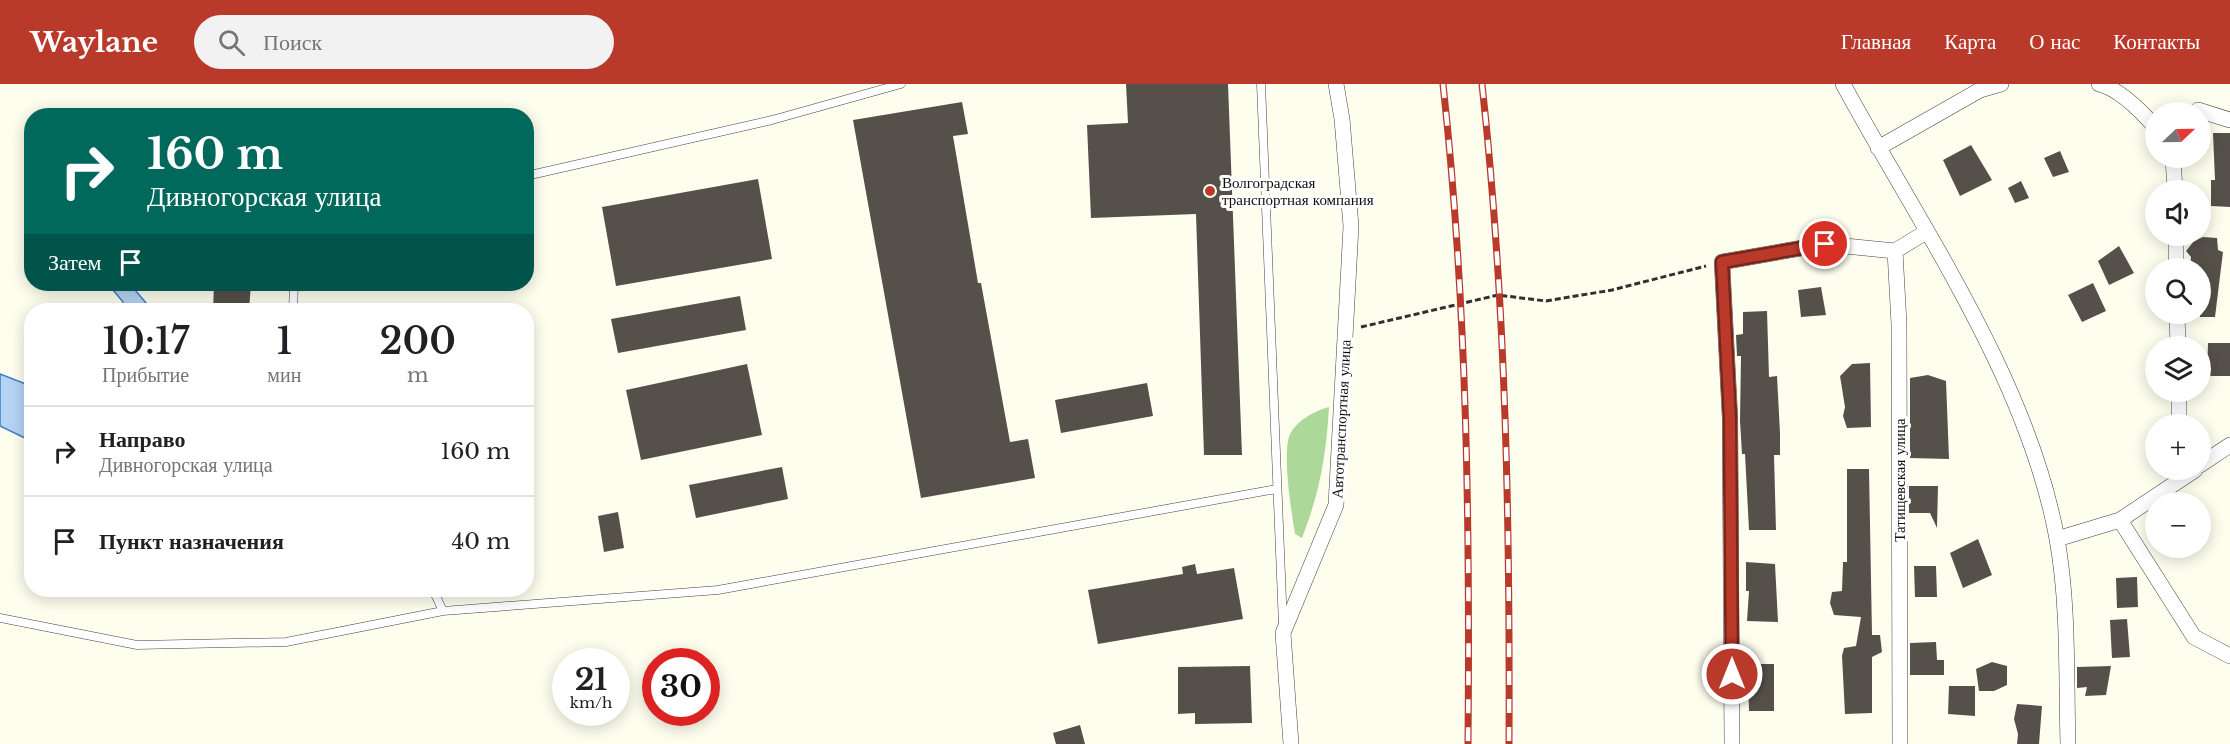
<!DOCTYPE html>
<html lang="ru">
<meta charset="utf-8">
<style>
:root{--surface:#fff;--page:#f2f2f2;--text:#202124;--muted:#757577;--line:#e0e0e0;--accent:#b9392a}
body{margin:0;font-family:"Libre Baskerville",serif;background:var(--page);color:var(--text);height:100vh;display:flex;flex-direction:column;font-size:22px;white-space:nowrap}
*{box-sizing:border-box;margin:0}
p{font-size:20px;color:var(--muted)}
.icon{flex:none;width:33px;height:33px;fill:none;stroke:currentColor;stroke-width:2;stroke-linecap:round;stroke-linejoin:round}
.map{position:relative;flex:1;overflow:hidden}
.side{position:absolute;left:24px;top:219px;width:510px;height:294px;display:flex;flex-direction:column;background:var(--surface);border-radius:24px;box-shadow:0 3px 15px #0003}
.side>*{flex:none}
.banner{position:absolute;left:24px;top:24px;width:510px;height:183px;border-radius:24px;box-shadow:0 3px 15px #0003;background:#00695c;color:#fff;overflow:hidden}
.needle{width:39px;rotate:68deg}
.tools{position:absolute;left:2145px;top:18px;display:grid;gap:12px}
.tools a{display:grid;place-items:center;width:66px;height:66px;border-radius:50%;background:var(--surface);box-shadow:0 3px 15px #0003;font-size:30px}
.speed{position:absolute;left:552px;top:564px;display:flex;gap:12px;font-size:30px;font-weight:700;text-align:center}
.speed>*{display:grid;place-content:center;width:78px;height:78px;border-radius:50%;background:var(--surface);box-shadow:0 3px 15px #0003;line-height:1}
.speed small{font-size:15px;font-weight:400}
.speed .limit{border:9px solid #d22;background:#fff;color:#111}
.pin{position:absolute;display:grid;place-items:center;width:51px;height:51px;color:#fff;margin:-26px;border:3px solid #fff;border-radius:50%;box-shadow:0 2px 6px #0007}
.me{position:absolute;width:66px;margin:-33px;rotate:0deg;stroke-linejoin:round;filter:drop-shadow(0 0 4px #0008)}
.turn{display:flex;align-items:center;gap:21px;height:126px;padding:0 24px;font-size:27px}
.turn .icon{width:78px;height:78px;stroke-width:2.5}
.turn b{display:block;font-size:42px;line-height:51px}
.then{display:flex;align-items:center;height:57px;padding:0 24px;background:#0003;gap:12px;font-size:22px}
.eta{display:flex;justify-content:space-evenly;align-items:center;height:102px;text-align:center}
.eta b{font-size:36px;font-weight:600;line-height:42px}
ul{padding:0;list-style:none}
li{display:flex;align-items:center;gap:18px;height:90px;padding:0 24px;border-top:2px solid var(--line)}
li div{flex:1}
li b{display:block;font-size:22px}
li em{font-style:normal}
header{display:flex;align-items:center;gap:36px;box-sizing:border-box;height:84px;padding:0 30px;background:var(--accent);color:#fff}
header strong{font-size:28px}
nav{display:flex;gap:33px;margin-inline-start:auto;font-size:21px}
.search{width:420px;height:54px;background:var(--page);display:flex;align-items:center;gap:15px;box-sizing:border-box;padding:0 21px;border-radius:33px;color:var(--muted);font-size:22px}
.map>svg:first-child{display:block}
.forest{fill:#acd899}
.water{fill:#b5d3f4;stroke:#3f7cc8;stroke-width:1.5}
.building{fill:#56504a}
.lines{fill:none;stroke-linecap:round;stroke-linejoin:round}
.lane-casing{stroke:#414141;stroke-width:9}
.street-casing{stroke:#414141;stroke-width:16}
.path{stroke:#303030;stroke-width:3;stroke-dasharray:6 3;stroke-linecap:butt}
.lane{stroke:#fff;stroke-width:8}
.street{stroke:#fff;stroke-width:15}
.rail-casing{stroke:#b9392a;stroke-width:7}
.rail{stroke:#fff;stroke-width:4.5;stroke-dasharray:14;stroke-linecap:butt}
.route-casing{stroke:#78251b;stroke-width:15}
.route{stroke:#b9392a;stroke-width:10}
.poi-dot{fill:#b9392a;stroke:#fff;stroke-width:2}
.labels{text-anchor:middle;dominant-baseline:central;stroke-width:6;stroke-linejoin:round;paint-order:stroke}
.poi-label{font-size:15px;fill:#0e0e0e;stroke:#fff;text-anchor:start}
.street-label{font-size:15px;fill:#0e0e0e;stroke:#fff}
</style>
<header>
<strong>Waylane</strong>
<div class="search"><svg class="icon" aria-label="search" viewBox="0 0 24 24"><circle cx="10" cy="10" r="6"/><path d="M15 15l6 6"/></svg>Поиск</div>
<nav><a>Главная</a><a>Карта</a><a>О нас</a><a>Контакты</a></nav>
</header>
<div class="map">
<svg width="2230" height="660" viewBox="0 0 2230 660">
<rect width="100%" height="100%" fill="#fefeef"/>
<path class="forest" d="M 1329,323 C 1326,373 1320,407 1302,454 L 1295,450 C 1291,424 1284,382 1288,357 C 1291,339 1314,327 1329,323 Z"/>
<path class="water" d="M 108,200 L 130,200 L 152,226 L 123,226 L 123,218 Z
M 0,290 L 31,302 L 31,357 L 0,342 Z"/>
<path class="building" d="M 1126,0 L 1228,0 L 1242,371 L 1204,371 L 1196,130 L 1091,134 L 1087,41 L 1128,39 Z
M 962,18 L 968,50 L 953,52 L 978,199 L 981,199 L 1010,358 L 1028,355 L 1035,394 L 921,414 L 853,36 Z
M 2213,49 L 2230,49 L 2230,123 L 2211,122 L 2211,96 L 2215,96 Z
M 1971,61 L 1992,96 L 1960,112 L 1943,76 Z
M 2060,67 L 2069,88 L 2053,93 L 2044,74 Z
M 758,95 L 772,175 L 616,202 L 602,123 Z
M 2021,97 L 2029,114 L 2015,119 L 2008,104 Z
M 2203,153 L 2217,154 L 2218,166 L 2223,168 L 2215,233 L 2200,233 L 2200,184 L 2190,184 L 2191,173 L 2186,167 L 2194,157 Z
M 2119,162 L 2134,189 L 2109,201 L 2098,177 Z
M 2093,199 L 2106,227 L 2082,238 L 2068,211 Z
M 214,200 L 251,200 L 249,226 L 213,226 Z
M 1821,203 L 1826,231 L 1801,233 L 1798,206 Z
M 740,212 L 746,246 L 618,269 L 611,235 Z
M 1767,227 L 1769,293 L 1777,292 L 1780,349 L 1780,371 L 1774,371 L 1776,446 L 1749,446 L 1745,370 L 1742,370 L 1740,337 L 1741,272 L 1737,272 L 1736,251 L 1743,250 L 1743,228 Z
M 2208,259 L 2230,259 L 2230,292 L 2207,292 Z
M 1870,279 L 1871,343 L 1847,344 L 1843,332 L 1845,323 L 1840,292 L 1852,280 Z
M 747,280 L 762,351 L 641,376 L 626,306 Z
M 1928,291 L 1946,297 L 1949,375 L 1910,374 L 1910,294 Z
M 1147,299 L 1153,332 L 1061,349 L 1055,316 Z
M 782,383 L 788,415 L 696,434 L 689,401 Z
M 1847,385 L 1869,385 L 1872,551 L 1880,551 L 1882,568 L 1872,573 L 1872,629 L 1845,630 L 1842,572 L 1844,564 L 1856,562 L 1861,533 L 1834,531 L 1830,519 L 1832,508 L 1842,507 L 1843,478 L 1847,478 Z
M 1909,402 L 1938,402 L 1937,444 L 1930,429 L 1909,429 Z
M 618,428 L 624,464 L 604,468 L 598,432 Z
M 1978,455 L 1992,491 L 1963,504 L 1950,469 Z
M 1746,478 L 1775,480 L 1778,538 L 1747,537 L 1749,507 L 1746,507 Z
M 1195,480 L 1197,490 L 1234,484 L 1243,535 L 1098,560 L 1088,506 L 1183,490 L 1182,483 Z
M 1914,482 L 1936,482 L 1937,513 L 1915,513 Z
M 2137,493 L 2138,523 L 2117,524 L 2116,494 Z
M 2127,535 L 2130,573 L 2112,574 L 2110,536 Z
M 1936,558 L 1937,576 L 1944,576 L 1944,591 L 1910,591 L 1910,559 Z
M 1992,578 L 2007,582 L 2007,601 L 1994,607 L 1979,607 L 1976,585 Z
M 1741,580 L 1774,580 L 1774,627 L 1749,627 L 1748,592 L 1741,591 Z
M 1250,582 L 1252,639 L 1195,640 L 1195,629 L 1178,630 L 1178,583 Z
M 2111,582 L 2106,611 L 2085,612 L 2087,603 L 2077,604 L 2077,583 Z
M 1949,602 L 1975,602 L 1975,632 L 1948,630 Z
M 2017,620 L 2042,622 L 2039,660 L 2017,660 L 2018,650 L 2014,635 Z
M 1080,641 L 1085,660 L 1056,660 L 1053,649 Z"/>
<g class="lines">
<g class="lane-casing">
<path id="lane" d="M 1261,0 L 1283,541
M 526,92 L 772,36 L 901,0
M 293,226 L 294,200
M 433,506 L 443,527
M 0,534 L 137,561 L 286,558 L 443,527 L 718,506 L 1276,405"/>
</g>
<g class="street-casing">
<path id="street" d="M 1843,0 C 1920,142 2028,295 2057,455 C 2069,522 2066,593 2068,660
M 2099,0 C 2120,5 2142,28 2156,44
M 2198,26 L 2230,36
M 1878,64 L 1980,6 L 2001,0
M 2173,74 L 2175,106
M 2176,152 L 2176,184
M 2177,230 L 2178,262
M 2179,308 L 2179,340
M 2200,381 L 2230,361
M 2120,436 L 2194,553 L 2230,572
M 2057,455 L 2120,436 L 2195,386
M 1291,660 L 1283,549 L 1336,421 L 1351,142 L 1342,35 L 1336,0
M 1732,660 L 1730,334 L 1722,178 L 1825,160 L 1895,167
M 1900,660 L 1899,240 L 1895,167 L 1926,148"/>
</g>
<path class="path" d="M 1361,243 L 1498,211 L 1546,217 L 1612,206 L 1706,182"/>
<use href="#lane" class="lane"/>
<use href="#street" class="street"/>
<g class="rail-casing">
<path id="rail" d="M 1443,0 C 1467,219 1470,440 1468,660
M 1482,0 C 1506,219 1510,440 1509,660"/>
</g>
<use href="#rail" class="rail"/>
</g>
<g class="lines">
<g class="route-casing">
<path id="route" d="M 1732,590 L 1730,334 L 1722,178 L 1825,160"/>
</g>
<use href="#route" class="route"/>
</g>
<circle class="poi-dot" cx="1210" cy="107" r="6"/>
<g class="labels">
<g class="poi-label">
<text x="1222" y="98">Волгоградская<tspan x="1222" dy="17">транспортная компания</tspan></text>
</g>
<g class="street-label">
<text transform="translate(1341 335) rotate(-87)">Автотранспортная улица</text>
<text transform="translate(1899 396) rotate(-90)">Татищевская улица</text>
</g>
</g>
</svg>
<div class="tools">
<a><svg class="needle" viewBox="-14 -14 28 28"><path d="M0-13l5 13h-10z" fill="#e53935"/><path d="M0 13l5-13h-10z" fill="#757577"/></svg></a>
<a><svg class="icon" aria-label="sound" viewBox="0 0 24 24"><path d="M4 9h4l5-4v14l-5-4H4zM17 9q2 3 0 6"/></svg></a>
<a><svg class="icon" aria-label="search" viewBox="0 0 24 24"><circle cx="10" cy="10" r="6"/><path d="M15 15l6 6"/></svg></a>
<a><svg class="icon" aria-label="layers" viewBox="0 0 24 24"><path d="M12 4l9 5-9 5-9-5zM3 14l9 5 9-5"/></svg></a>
<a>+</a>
<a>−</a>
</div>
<div class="speed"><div>21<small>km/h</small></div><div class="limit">30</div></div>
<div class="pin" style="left:1825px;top:160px;background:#d93025"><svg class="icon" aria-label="arrive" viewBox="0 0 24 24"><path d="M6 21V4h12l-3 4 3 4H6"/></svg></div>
<svg class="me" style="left:1732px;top:590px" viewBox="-20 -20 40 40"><circle r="17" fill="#b9392a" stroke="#fff" stroke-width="3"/><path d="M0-11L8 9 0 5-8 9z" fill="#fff"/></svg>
<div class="banner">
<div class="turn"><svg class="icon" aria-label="right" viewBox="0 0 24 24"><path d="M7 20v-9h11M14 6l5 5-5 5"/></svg><div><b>160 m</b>Дивногорская улица</div></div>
<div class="then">Затем<svg class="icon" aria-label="arrive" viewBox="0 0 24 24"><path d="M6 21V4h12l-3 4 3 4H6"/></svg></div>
</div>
<section class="side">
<div class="eta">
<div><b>10:17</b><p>Прибытие</p></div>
<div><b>1</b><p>мин</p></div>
<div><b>200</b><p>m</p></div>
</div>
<ul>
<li><svg class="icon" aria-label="right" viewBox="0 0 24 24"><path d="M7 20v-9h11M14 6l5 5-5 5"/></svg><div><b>Направо</b><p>Дивногорская улица</p></div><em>160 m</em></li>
<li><svg class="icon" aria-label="arrive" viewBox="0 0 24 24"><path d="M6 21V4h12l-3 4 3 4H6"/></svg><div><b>Пункт назначения</b></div><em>40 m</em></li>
</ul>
</section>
</div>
